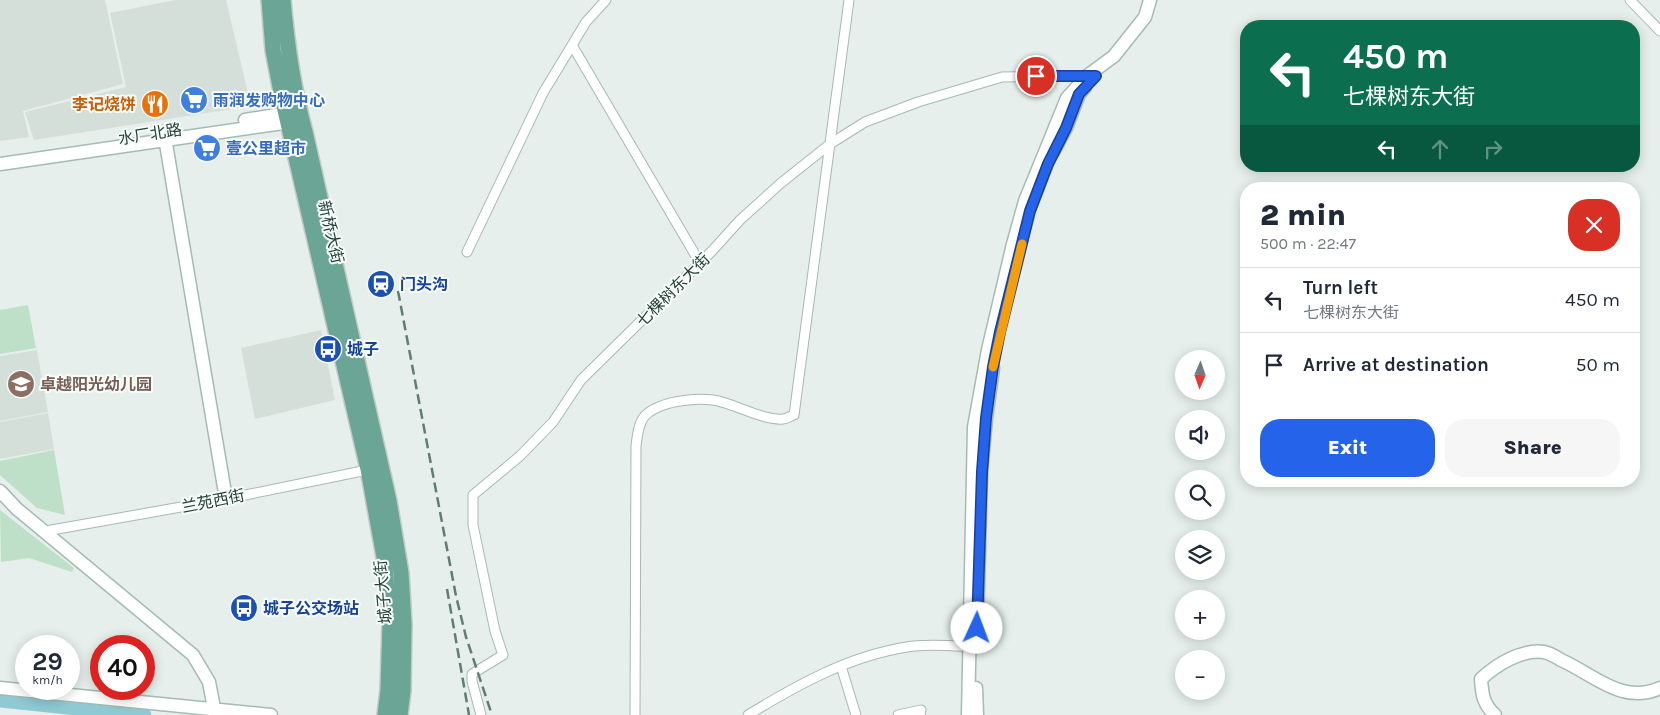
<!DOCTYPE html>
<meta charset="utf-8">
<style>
:root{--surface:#fff;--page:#f6f6f7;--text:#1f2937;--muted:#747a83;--line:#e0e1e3;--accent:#2563eb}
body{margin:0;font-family:Karla,"Noto Sans SC",sans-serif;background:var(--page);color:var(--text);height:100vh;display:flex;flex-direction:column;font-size:19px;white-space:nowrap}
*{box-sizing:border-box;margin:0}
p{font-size:16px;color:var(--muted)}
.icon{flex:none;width:28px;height:28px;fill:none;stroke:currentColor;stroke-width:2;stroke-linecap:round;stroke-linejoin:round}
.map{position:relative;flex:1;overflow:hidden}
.panel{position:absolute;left:1240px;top:182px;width:400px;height:305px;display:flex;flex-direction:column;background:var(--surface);border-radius:20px;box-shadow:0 2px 12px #0003}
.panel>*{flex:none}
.guide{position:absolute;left:1240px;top:20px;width:400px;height:152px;border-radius:20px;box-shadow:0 2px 12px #0003;background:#0b6e4f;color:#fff;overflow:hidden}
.needle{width:32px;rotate:182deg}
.controls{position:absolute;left:1175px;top:350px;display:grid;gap:10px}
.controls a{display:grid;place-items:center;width:50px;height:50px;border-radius:50%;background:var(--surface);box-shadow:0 2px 12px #0003;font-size:25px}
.speed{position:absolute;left:15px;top:635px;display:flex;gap:10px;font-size:25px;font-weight:700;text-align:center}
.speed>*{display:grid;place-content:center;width:65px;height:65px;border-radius:50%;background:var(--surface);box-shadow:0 2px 12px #0003;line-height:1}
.speed small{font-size:12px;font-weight:400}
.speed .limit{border:8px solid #d22;background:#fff;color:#111}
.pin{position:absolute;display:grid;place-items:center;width:42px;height:42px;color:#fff;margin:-21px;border:2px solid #fff;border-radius:50%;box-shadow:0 1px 5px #0007}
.me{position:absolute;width:55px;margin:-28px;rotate:2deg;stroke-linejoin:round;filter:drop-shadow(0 0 4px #0008)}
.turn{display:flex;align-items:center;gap:18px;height:105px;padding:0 20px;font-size:22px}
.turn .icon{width:65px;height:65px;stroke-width:2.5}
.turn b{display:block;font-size:35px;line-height:42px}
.lanes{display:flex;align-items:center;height:48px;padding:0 20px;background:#0003;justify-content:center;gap:25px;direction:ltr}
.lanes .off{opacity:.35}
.round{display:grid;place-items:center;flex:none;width:52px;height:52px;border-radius:20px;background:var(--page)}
.overview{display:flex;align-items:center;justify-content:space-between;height:85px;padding:0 20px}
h1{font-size:30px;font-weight:800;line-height:38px}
.button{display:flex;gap:10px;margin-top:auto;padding:10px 20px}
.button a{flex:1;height:58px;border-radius:20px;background:var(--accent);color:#fff;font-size:20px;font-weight:800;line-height:58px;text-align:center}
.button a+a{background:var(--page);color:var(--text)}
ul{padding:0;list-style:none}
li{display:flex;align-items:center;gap:15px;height:65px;padding:0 20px;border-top:1px solid var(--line)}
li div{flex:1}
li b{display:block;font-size:19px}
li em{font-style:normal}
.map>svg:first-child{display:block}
.built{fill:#d4dfda}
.green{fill:#bfe0c8}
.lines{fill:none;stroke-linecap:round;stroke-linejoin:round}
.river{stroke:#8ec9d4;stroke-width:15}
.street-casing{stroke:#a8b8b2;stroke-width:11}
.secondary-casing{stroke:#a4bbb3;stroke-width:15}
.primary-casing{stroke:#c2cac8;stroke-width:18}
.street{stroke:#fff;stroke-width:9}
.secondary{stroke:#fff;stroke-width:12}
.primary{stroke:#6aa596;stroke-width:15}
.rail{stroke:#5f7d75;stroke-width:2.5;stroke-dasharray:10 5;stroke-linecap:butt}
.route-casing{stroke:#184099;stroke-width:12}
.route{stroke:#2563eb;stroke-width:9}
.slow{stroke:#f59e0b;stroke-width:9}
.labels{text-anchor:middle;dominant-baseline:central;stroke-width:4;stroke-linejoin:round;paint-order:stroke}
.shop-label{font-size:16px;font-weight:bold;fill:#366cbe;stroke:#f7fbf9;text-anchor:start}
.food-label{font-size:16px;font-weight:bold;fill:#c56008;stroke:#f7fbf9;text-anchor:end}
.street-label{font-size:16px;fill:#24423a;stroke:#f7fbf9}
.transit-label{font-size:16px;font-weight:bold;fill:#164399;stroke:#f7fbf9;text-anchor:start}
.education-label{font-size:16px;font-weight:bold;fill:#785e54;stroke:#f7fbf9;text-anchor:start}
</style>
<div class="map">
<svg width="1660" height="715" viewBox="0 0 1660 715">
<rect width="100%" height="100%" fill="#e6efeb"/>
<path class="built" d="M 0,0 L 105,0 L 123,84 L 23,111 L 29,137 L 0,141 Z
M 175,0 L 226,0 L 251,106 L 34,140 L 25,112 L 126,87 L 110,13 Z
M 321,330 L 335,400 L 255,419 L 241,348 Z
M 37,350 L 48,412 L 0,421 L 0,356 Z
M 48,413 L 54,449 L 0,459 L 0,422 Z"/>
<path class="green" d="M 28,305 L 36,348 L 0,354 L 0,310 Z
M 54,450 L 65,515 L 37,508 L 0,475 L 0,461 Z
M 0,510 L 74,568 L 72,572 L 29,558 L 1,562 Z"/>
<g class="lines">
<path class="river" d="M 0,700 L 144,715"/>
<g class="street-casing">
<path id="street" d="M 1630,0 L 1660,31
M 572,45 L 700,263
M 467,252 L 543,93 L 586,22 L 606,0
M 46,531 L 226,499 L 372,469
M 841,666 L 856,715
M 481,715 L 472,681 L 472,674 L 503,655 L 495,631 L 473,525 L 473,495 L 520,456 L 553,422 L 581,380 L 712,251 L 740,220 L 781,183 L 830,144 L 865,122 L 918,102 L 1002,77 L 1090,76
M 635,715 L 636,446 C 639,419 642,411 670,403 C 683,400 699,398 713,400 C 734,403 763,421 783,419 C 787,419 790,416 794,415 L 849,0
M 748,715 C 797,685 849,656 907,647 C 926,643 956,646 976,647
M 898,715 L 921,710 L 920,715"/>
</g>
<g class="secondary-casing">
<path id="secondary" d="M 245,120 L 294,112
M 164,132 L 226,499
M 1053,152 L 1066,128 L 1079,94 L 1085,87
M 0,164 L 297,121
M 0,491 L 17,509 L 193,655 L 209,682 L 214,708
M 977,625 L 981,472 L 986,418 L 993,368
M 0,688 L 271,715
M 976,688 L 977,715
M 968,715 L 974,427 L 988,350 L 1013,244 L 1025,201 L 1067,98 L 1087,76 L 1114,56 L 1145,17 L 1150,0
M 1495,715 C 1483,704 1482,694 1481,679 C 1497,664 1522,649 1544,652 C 1550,653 1556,657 1561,660 C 1595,675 1622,705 1660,688"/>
</g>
<g class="primary-casing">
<path id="primary" d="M 269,0 L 273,50 L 282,97 L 368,469 L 384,557 L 390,623 L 388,690 L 385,715
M 283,0 C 287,46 293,88 305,132 L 389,501 L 401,573 L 404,624 L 403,691 L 400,715"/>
</g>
<use href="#street" class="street"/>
<use href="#secondary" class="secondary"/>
<use href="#primary" class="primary"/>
<path class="rail" d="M 398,291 L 456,596 L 466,637 L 492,715
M 447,589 L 469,715"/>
</g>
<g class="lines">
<g class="route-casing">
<path id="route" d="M 977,628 L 982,472 L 986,418 L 993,367 L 1000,332 L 1030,211 L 1048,164 L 1066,128 L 1079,94 L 1096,76 L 1036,76"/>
</g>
<use href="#route" class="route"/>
<path class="slow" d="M 993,367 L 1022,244"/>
</g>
<defs>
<g id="supermarket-disc" transform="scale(1.4375)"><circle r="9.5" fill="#3f7fe0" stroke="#f7fbf9"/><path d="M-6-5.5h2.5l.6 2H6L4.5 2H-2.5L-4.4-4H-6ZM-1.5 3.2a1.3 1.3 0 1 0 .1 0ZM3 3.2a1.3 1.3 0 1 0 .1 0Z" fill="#fff"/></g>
<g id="restaurant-disc" transform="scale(1.4375)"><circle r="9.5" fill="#e8710a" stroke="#f7fbf9"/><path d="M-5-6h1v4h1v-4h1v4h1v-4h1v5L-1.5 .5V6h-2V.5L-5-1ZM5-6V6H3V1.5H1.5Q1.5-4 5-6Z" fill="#fff"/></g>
<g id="station-disc" transform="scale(1.4375)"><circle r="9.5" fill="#1a4fb4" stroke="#f7fbf9"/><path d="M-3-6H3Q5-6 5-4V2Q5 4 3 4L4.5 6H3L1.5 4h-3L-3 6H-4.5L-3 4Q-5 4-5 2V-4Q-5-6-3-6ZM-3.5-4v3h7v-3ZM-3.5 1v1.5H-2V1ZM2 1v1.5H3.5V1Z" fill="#fff"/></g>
<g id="bus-disc" transform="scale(1.4375)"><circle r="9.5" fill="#1a4fb4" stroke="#f7fbf9"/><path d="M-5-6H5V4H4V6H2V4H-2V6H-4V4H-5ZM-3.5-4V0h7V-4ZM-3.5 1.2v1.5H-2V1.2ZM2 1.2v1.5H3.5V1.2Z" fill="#fff"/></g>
<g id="school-disc" transform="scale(1.4375)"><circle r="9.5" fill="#8d6e63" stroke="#f7fbf9"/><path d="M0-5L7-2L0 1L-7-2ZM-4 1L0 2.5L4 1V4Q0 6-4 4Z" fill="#fff"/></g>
</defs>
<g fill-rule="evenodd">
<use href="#supermarket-disc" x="194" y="100"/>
<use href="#restaurant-disc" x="155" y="104"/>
<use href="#supermarket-disc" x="207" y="148"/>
<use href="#station-disc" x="381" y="284"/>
<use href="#bus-disc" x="328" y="349"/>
<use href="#school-disc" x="21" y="384"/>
<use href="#bus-disc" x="244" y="608"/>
</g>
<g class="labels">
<g class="shop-label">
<text x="213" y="100">雨润发购物中心</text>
<text x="226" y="148">壹公里超市</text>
</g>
<g class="food-label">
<text x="136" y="104">李记烧饼</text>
</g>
<g class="street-label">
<text transform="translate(150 134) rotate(-9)">水厂北路</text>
<text transform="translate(331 232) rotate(77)">新桥大街</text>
<text transform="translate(673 290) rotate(-45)">七棵树东大街</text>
<text transform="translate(213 501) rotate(-11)">兰苑西街</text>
<text transform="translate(383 592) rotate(-95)">城子大街</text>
</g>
<g class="transit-label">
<text x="400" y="284">门头沟</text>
<text x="347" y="349">城子</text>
<text x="263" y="608">城子公交场站</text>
</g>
<g class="education-label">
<text x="40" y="384">卓越阳光幼儿园</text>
</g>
</g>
</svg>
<div class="controls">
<a><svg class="needle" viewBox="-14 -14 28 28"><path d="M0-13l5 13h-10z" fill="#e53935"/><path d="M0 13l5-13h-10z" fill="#747a83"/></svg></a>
<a><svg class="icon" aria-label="sound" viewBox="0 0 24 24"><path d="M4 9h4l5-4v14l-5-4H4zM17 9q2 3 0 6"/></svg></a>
<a><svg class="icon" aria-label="search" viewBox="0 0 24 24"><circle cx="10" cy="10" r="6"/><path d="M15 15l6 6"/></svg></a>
<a><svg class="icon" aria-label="layers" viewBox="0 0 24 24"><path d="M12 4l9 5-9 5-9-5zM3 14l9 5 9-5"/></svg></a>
<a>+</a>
<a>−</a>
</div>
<div class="speed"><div>29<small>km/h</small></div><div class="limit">40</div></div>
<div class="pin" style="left:1036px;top:76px;background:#d93025"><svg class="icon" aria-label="arrive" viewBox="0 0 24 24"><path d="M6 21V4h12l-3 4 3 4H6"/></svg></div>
<svg class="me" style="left:977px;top:628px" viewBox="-20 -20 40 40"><circle r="19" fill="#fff"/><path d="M0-13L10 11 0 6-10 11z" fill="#2563eb"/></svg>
<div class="guide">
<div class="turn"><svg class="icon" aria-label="left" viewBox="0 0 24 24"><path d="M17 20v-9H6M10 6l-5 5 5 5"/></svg><div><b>450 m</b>七棵树东大街</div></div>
<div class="lanes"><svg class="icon" aria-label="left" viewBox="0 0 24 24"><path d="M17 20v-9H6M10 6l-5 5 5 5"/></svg><svg class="icon off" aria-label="ahead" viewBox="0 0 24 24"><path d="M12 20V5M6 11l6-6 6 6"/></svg><svg class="icon off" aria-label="right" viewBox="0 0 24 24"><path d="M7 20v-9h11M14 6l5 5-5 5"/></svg></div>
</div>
<section class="panel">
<div class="overview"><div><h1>2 min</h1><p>500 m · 22:47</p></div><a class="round" style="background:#d93025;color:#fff"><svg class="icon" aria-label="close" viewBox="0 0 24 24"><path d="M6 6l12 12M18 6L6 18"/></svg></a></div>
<ul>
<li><svg class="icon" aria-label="left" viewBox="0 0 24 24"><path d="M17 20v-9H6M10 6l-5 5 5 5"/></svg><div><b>Turn left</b><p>七棵树东大街</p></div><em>450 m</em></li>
<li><svg class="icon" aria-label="arrive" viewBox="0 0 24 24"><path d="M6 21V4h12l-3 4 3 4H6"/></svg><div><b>Arrive at destination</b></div><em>50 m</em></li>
</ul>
<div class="button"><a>Exit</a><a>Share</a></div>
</section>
</div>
